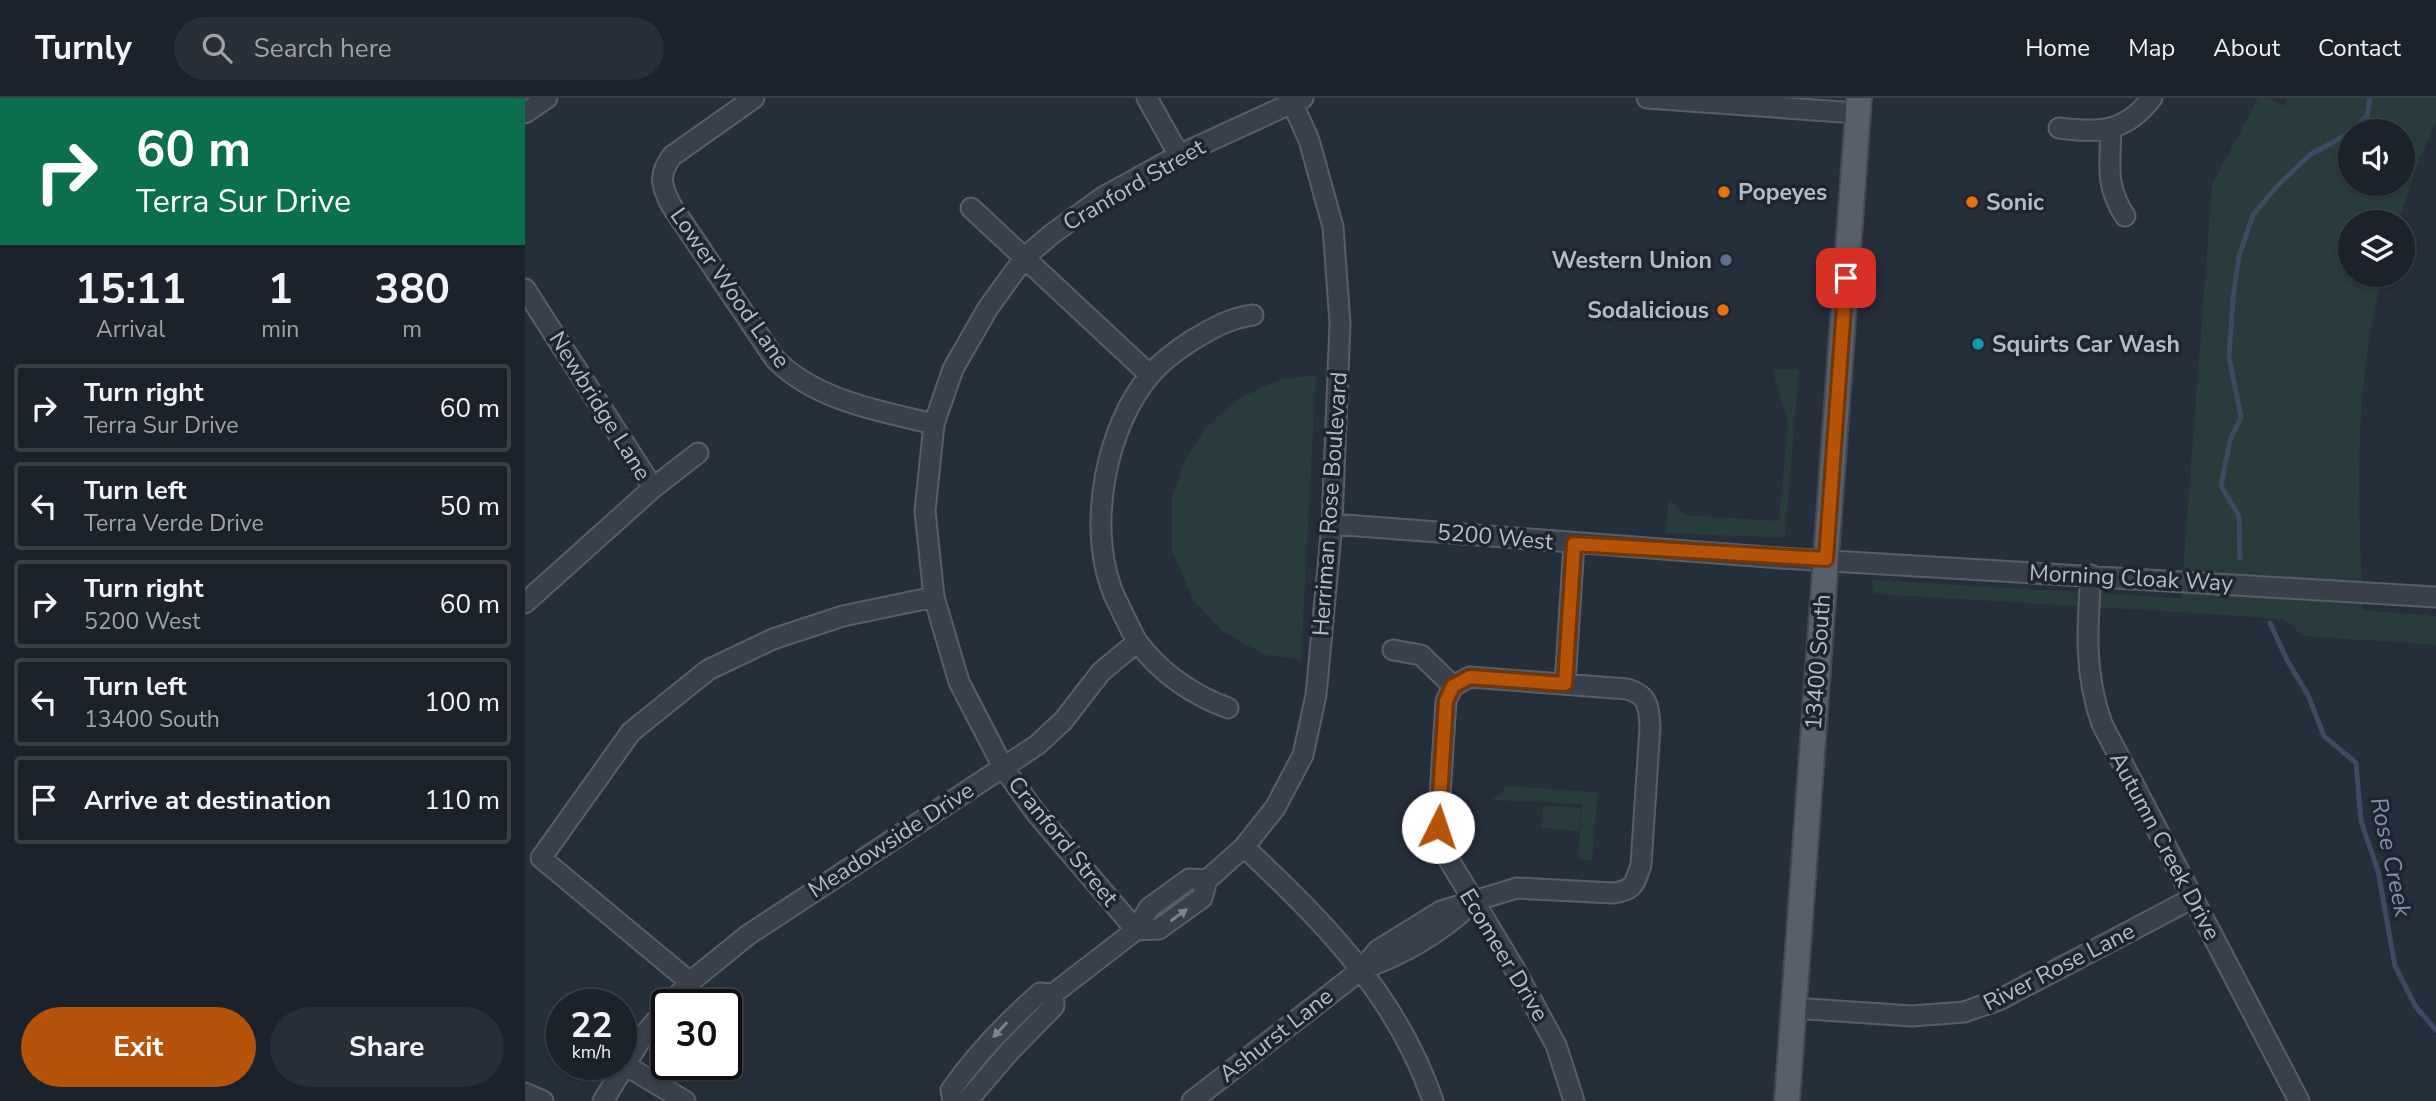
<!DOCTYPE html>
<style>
:root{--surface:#1c222c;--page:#292f38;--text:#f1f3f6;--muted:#a0a4a9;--line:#3a3f48;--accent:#b45309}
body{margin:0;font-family:"Nunito Sans",sans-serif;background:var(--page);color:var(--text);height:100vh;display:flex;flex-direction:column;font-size:26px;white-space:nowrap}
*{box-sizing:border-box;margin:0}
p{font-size:23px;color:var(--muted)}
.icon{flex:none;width:38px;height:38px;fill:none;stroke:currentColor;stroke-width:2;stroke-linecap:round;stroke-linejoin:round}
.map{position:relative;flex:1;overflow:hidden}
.panel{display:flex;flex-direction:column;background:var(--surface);width:525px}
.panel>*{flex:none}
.hud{background:#0b6e4f;color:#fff;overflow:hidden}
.fabs{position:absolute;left:1813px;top:21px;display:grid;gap:14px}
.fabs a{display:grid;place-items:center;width:77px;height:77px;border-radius:50%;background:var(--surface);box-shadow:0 2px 5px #0004,0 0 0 2px var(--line);font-size:35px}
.speed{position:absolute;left:21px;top:891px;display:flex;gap:14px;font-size:35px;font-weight:700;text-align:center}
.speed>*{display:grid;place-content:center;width:91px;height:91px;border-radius:50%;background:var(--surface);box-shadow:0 2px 5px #0004,0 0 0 2px var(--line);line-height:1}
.speed small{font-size:18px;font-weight:400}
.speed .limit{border:4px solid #111;border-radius:10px;background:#fff;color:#111}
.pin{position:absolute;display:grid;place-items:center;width:60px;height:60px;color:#fff;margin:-30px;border-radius:14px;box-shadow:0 4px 10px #0006}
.me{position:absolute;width:77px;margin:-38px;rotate:4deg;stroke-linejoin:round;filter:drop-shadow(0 0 5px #0008)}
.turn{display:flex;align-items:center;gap:24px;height:147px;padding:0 21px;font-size:32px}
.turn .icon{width:91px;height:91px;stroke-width:2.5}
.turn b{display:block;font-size:49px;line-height:60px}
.eta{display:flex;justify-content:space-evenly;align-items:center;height:119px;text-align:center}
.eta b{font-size:42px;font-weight:700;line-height:49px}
.action{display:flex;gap:14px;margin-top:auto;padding:14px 21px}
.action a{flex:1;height:80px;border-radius:42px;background:var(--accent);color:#fff;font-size:28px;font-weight:700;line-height:80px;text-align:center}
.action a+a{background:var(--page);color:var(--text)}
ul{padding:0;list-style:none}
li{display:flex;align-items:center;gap:21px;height:88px;margin:0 14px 10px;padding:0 7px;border:4px solid var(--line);border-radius:7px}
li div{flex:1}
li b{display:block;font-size:26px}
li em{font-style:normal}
header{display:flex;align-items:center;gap:42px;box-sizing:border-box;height:98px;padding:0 35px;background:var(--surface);border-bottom:2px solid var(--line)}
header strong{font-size:33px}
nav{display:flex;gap:38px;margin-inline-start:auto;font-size:24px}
.search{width:490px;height:63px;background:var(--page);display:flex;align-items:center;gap:18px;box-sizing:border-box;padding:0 24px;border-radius:38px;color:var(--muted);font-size:26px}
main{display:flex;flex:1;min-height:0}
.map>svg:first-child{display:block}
.green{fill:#283b3d;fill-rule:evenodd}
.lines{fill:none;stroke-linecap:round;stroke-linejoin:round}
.stream{stroke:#3c4b63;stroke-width:5}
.minor-casing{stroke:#575e6a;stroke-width:23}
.major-casing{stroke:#424955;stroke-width:28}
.minor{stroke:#39404c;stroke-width:19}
.major{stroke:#575f6b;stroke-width:24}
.oneway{fill:#7d8490}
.route-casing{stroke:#753606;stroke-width:18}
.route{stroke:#b45309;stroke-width:12}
.food-dot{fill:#e8710a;stroke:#1e2531;stroke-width:2.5}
.service-dot{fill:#5c6f8a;stroke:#1e2531;stroke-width:2.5}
.culture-dot{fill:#0f9aa8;stroke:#1e2531;stroke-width:2.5}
.labels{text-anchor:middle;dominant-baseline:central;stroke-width:7;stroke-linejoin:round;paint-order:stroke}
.street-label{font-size:23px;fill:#b5bbc7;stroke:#1e2531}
.poi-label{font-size:23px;font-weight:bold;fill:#b5bbc7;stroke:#1e2531;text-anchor:start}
.water-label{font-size:24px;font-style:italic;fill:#7f91ac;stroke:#1e2531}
</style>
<header>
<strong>Turnly</strong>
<div class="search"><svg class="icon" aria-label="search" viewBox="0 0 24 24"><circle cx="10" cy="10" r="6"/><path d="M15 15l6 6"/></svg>Search here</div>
<nav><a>Home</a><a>Map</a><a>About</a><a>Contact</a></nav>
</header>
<main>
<section class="panel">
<div class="hud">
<div class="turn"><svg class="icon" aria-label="right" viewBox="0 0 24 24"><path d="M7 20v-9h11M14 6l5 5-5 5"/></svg><div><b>60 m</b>Terra Sur Drive</div></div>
</div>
<div class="eta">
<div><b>15:11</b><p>Arrival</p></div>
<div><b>1</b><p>min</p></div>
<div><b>380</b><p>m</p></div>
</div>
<ul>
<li><svg class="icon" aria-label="right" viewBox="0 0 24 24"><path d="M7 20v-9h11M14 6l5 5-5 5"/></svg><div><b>Turn right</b><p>Terra Sur Drive</p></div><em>60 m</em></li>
<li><svg class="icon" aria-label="left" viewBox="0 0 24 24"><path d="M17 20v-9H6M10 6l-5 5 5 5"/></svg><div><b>Turn left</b><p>Terra Verde Drive</p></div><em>50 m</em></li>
<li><svg class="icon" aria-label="right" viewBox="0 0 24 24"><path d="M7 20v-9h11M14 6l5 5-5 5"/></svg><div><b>Turn right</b><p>5200 West</p></div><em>60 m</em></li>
<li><svg class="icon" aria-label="left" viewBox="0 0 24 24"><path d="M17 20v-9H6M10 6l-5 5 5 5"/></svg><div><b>Turn left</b><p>13400 South</p></div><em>100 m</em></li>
<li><svg class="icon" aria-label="arrive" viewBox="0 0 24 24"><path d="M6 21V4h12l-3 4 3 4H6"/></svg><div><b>Arrive at destination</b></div><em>110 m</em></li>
</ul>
<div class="action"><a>Exit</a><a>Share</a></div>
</section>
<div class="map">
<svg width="1911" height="1003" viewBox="0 0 1911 1003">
<rect width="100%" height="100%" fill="#252e3b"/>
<path class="green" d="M 1733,0 L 1743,0 L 1759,8 L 1763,0 L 1911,0 L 1911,25 L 1895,60 L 1873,124 L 1825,124 L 1825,177 L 1858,177 C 1828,287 1833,399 1838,512 L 1911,518 L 1911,547 L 1778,538 L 1760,522 L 1717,518 L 1348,496 L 1347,482 L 1656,500 L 1687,87 ZM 1825,33 L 1878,33 L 1878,86 L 1825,86 Z
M 1247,271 L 1274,272 L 1260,440 L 1140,435 L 1144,401 L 1160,417 L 1254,423 L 1263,324 Z
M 791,277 L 776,562 L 740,557 L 700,535 L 668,502 L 647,452 L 647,400 L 659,364 L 680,330 L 714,300 L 756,281 Z
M 981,688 L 1073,694 L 1067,762 L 1053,761 L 1057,706 L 966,702 L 976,696 Z
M 1018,707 L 1056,710 L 1054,733 L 1016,730 Z"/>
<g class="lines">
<path class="stream" d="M 1827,33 L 1842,18 L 1845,0
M 1715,460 L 1714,418 L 1696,388 L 1705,342 L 1716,319 L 1704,259 L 1708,200 L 1714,158 L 1728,117 L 1753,87 L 1786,56 L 1825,35
M 1745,525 L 1762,562 L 1783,597 L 1799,638 L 1831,665 L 1836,723 L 1853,773 L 1870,868 L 1891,909 L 1911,932"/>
<g class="minor-casing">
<path id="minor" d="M 229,0 L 147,58 C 133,77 136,87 146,107 L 250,261 C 290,302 354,313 409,326
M 622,0 L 654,57
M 1122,0 L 1332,15
M 0,15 L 22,0
M 1534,30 C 1574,35 1600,35 1627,0
M 1586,32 C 1585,66 1580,88 1600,118
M 446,110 L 625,277
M 0,191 L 128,390
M 807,426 L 1256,460 L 1911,499
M 1566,477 C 1562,529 1559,576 1577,626 L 1774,1003
M 0,505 L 128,390 L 173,355
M 868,552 L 896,557 L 928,588
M 1040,586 L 1049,446
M 928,588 L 921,603 L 913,729 L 918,752 L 989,870 L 1031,947 L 1049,1003
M 703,610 C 668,597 637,576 614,546 C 608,538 604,527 599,518 C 595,508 589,499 586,489 C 563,425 581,329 625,277 C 636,264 652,252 666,243 C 686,231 704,220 728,217
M 719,749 C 798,823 872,897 908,1003
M 611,832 L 511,715 L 478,669 L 434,584 L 409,499 L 400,413 L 409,326 L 428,271 L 463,210 L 500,159 L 527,136 L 578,99 L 654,57 L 778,0
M 611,832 L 634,831 L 677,800 L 682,782 L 719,749 L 750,710 L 778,657 L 791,597 L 807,426 L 815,225 L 808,129 L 784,42 L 765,0
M 840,870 C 877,857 914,835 943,809
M 165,884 L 16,760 L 106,634 L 183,572 L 248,541 L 318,518 L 409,499
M 145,906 L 165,884 L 223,837 L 512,647 L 538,623 L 576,574 L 612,544
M 1268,910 L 1387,918 L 1439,914 L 1474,902 L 1668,800
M 100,967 L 160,1003
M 0,995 L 18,1003
M 78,1003 L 118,938 L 142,910
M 428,1003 L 426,992 C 452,955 481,925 515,895 L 528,896 L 611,832 L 624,810 L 664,781 L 682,782
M 442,1003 L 485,953 L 529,908 L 528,896
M 667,1003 L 836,872 L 853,852 L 916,813 L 992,790 L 1088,795 C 1110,792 1109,786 1116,767 L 1125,629 C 1124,608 1123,597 1102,591 L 945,579 L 928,588"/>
</g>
<g class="major-casing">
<path id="major" d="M 1262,1003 L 1334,0"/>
</g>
<use href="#minor" class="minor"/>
<use href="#major" class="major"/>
</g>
<defs><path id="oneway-solid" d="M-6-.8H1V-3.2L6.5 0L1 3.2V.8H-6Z" transform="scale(1.75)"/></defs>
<g class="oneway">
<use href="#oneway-solid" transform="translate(654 817) rotate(-36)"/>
<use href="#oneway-solid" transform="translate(475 932) rotate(133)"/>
</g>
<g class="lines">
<g class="route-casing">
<path id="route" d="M 913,729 L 921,603 L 928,588 L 945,579 L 1040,586 L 1049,446 L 1301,461 L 1321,180"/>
</g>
<use href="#route" class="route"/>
</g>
<g class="food-dot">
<circle cx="1199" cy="94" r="7"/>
<circle cx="1447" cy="104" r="7"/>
<circle cx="1198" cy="212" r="7"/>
</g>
<circle class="service-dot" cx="1201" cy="162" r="7"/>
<circle class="culture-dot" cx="1453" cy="246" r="7"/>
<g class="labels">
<g class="street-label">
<text transform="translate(609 87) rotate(-30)">Cranford Street</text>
<text transform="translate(205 190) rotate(55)">Lower Wood Lane</text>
<text transform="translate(75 308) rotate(58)">Newbridge Lane</text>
<text transform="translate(805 406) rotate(-86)">Herriman Rose Boulevard</text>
<text transform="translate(970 439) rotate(5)">5200 West</text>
<text transform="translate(1606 480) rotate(3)">Morning Cloak Way</text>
<text transform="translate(1293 564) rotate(-86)">13400 South</text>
<text transform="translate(366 742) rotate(-33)">Meadowside Drive</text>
<text transform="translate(538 743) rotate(51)">Cranford Street</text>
<text transform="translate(1640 748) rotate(62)">Autumn Creek Drive</text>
<text transform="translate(979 857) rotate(59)">Ecomeer Drive</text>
<text transform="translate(1534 869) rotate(-27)">River Rose Lane</text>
<text transform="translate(751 937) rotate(-38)">Ashurst Lane</text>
</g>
<g class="poi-label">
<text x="1213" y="94">Popeyes</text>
<text x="1461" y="104">Sonic</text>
<text x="1187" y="162" text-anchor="end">Western Union</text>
<text x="1184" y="212" text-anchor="end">Sodalicious</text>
<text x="1467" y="246">Squirts Car Wash</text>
</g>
<g class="water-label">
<text transform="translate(1866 759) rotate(78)">Rose Creek</text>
</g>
</g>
</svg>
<div class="fabs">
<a><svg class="icon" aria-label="sound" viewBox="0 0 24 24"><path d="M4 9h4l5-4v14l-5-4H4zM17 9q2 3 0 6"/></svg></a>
<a><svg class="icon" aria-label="layers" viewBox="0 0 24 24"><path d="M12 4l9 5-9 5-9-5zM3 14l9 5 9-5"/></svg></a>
</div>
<div class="speed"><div>22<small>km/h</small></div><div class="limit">30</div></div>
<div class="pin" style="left:1321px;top:180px;background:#d93025"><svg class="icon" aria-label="arrive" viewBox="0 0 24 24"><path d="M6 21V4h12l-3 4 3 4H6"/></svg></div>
<svg class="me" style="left:913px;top:729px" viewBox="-20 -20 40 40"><circle r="19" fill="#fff"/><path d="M0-13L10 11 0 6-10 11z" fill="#b45309"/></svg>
</div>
</main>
